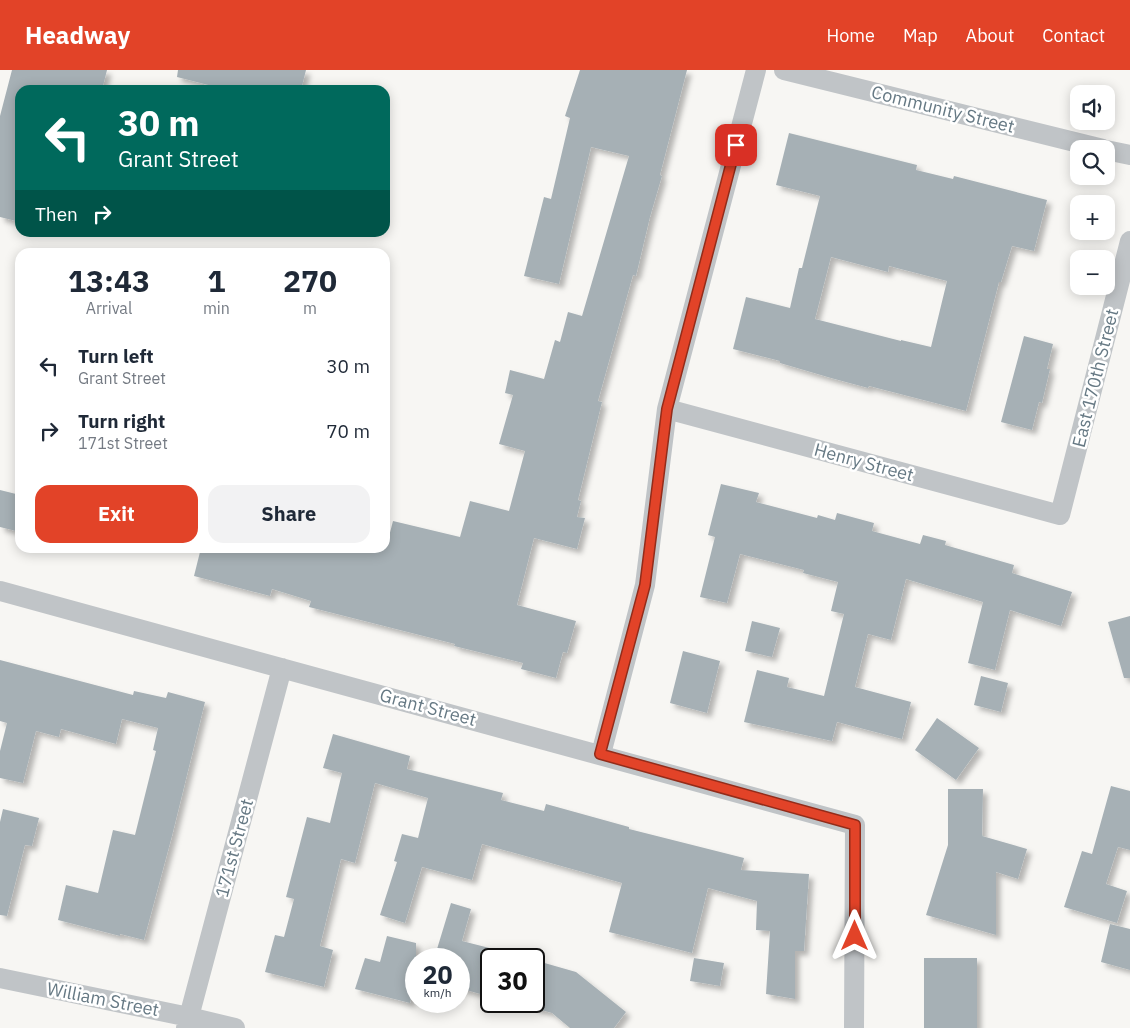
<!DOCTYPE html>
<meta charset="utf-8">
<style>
:root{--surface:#fff;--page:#f2f2f3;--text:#1f2937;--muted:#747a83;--accent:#e24328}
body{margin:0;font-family:"IBM Plex Sans",sans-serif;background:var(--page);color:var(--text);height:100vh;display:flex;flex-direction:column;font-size:19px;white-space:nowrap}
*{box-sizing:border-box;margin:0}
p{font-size:16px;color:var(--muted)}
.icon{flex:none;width:28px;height:28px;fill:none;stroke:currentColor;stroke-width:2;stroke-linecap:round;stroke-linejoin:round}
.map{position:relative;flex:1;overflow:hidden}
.side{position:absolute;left:15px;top:178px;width:375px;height:305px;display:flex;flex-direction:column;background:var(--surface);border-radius:15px;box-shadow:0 2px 12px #0003}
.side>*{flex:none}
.guide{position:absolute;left:15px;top:15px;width:375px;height:152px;border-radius:15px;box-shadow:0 2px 12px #0003;background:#00695c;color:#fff;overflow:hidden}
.tools{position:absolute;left:1070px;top:15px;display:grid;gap:10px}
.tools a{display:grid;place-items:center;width:45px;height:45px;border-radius:10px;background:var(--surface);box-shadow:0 2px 12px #0003;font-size:25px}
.speed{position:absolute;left:405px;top:878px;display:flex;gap:10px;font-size:25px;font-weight:700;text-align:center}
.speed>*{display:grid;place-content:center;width:65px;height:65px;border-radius:50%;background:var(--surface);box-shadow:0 2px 12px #0003;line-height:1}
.speed small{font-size:12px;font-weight:400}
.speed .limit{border:2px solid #111;border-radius:8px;background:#fff;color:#111}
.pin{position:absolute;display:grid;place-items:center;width:42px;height:42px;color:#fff;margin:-21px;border-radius:10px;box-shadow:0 2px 8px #0006}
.me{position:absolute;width:55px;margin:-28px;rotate:0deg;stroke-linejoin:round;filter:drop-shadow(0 0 4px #0008)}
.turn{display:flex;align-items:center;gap:18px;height:105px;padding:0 20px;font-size:22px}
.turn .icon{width:65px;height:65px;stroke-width:2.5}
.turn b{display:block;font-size:35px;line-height:42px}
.then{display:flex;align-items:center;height:48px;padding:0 20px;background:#0003;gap:10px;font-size:19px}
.eta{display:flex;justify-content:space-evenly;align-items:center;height:85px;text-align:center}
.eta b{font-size:30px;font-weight:800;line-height:35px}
.action{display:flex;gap:10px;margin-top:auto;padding:10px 20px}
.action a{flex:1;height:58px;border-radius:15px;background:var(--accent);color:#fff;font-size:20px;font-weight:800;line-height:58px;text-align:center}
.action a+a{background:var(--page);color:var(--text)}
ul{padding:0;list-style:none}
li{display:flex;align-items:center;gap:15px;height:65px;padding:0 20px}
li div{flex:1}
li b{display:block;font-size:19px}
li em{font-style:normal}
header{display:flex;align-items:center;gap:30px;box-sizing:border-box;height:70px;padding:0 25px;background:var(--accent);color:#fff}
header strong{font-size:24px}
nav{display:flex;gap:28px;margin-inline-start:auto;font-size:18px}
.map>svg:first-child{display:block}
.building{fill:#a6b0b5;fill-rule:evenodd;filter:url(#shadow)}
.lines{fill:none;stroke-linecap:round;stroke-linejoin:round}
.minor{stroke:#c0c4c7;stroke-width:20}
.route-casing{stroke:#932c1a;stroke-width:12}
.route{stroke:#e24328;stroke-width:9}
.labels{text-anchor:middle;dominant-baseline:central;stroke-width:5;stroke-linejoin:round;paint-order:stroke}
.street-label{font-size:18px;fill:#667984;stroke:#fff}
</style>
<header>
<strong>Headway</strong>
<nav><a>Home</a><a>Map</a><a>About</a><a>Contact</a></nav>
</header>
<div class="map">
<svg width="1130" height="958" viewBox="0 0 1130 958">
<defs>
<filter id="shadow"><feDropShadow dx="4.5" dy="4.5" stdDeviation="2.5" flood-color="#0004"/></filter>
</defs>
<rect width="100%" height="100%" fill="#f7f6f3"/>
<path class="building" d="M 12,0 L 107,0 L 102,20 L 20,20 L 20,152 L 0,147 L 0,46 Z
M 178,0 L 306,0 L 301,20 L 228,20 L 177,7 Z
M 580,0 L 687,0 L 660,105 L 662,106 L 650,147 L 636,206 L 633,205 L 598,331 L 602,332 L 578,430 L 581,431 L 577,447 L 585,448 L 577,479 L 534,468 L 517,535 L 576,551 L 567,583 L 563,582 L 556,608 L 521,599 L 523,593 L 454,576 L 455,574 L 309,537 L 311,531 L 272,519 L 270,526 L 194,506 L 201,478 L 386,478 L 393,451 L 460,467 L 470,431 L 509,441 L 525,381 L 499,374 L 513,325 L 505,323 L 510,300 L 544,309 L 555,270 L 560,272 L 568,242 L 582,246 L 629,86 L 591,77 L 559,214 L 524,206 L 544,127 L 551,129 L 570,48 L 565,46 Z
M 789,63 L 917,95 L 916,100 L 953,109 L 954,106 L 1047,130 L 1034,181 L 1012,176 L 1001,212 L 999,212 L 966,341 L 869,316 L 868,318 L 831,308 L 780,293 L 780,291 L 733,279 L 746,227 L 790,238 L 799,198 L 802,198 L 820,126 L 776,115 ZM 831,187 L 888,202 L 889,196 L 947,211 L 931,277 L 901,270 L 901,271 L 815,249 Z
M 1024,266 L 1053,274 L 1047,299 L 1050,299 L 1042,333 L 1039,332 L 1032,360 L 1001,352 Z
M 721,414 L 759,423 L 756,432 L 817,448 L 818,445 L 835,450 L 837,443 L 874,453 L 872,461 L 920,474 L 923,465 L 946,471 L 945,475 L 1014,495 L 1012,503 L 1072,522 L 1061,556 L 1010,540 L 995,600 L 968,593 L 983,532 L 906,509 L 891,570 L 868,564 L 855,617 L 911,632 L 902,669 L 837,652 L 832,671 L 744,652 L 757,600 L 789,608 L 787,617 L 824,626 L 844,544 L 831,541 L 838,512 L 803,503 L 804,500 L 740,484 L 727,533 L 700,527 L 715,467 L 708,465 Z
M 0,420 L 20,425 L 20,462 L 0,457 Z
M 1130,546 L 1130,608 L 1124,608 L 1108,552 Z
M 752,551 L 780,558 L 772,587 L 745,581 Z
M 683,581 L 720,591 L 707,643 L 670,633 Z
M 0,590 L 133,625 L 134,621 L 166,628 L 168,622 L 205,632 L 172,766 L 144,870 L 120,864 L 120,866 L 58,850 L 66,815 L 98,823 L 113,760 L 135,765 L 156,681 L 153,680 L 158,658 L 122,649 L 116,674 L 61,659 L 59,667 L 36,661 L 23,713 L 0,708 L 0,681 L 7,653 L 0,651 Z
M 981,606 L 1008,613 L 1001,642 L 974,635 Z
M 937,648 L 979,678 L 956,710 L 915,680 Z
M 333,664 L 410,686 L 407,699 L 503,723 L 501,730 L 544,741 L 546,734 L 629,757 L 629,759 L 744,788 L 741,800 L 809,804 L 804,881 L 795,881 L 795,929 L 766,924 L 770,861 L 756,860 L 757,831 L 708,818 L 692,883 L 609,862 L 622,813 L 482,774 L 472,810 L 422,797 L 405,853 L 380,845 L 397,792 L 394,791 L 402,764 L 418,768 L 428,728 L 375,713 L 355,793 L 341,789 L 320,876 L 333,880 L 324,917 L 265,902 L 275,865 L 284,867 L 294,829 L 286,827 L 307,747 L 330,753 L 342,703 L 323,698 Z
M 1111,716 L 1130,721 L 1130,780 L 1118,777 L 1106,814 L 1127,821 L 1117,853 L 1064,837 L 1082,781 L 1092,784 Z
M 948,719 L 983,719 L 982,766 L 1027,779 L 1018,809 L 996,802 L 996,865 L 926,845 L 948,775 Z
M 3,739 L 39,748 L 32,776 L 25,775 L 7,846 L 0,845 L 0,752 Z
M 451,833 L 471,839 L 462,871 L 505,882 L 504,889 L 491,889 L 491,927 L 459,918 L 459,889 L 434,889 Z
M 1110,854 L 1130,859 L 1130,900 L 1101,892 Z
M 387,866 L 416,873 L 416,906 L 410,933 L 355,919 L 365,888 L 380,892 Z
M 694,888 L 724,893 L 720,916 L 690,911 Z
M 924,888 L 977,888 L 977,958 L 924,958 Z
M 534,890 L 576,902 L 626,942 L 614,958 L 570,958 L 552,943 L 534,938 Z"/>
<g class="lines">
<path class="minor" d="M 784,0 L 1103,79
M 1106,80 L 1130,85
M 667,339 L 1060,445 L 1130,171
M 0,521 L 855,755 L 854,958
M 601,684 L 645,515 L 667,339 L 756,0
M 0,908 L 189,947 L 235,958
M 186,958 L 282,598"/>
</g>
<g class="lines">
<g class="route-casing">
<path id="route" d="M 736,75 L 667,339 L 645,515 L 600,684 L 855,755 L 855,866"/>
</g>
<use href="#route" class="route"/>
</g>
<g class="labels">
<g class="street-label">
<text transform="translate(943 39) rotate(14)">Community Street</text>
<text transform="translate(1095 308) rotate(-76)">East 170th Street</text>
<text transform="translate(864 392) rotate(15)">Henry Street</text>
<text transform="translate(428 637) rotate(15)">Grant Street</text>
<text transform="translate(234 778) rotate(-75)">171st Street</text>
<text transform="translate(103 929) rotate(11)">William Street</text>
</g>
</g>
</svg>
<div class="tools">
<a><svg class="icon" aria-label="sound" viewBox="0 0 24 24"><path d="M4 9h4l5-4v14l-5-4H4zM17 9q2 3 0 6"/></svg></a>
<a><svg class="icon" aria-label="search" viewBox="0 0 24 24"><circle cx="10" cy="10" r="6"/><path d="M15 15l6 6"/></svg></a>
<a>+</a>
<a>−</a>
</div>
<div class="speed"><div>20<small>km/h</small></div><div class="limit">30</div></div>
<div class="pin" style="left:736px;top:75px;background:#d93025"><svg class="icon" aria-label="arrive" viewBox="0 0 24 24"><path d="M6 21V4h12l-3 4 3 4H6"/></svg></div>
<svg class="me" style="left:855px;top:866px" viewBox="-20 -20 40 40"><path d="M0-17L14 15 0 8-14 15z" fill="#e24328" stroke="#fff" stroke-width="4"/></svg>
<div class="guide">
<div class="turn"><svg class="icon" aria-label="left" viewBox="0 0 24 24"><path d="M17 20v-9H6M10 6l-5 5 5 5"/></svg><div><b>30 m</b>Grant Street</div></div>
<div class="then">Then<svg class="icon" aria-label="right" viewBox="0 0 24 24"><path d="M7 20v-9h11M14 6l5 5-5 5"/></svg></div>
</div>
<section class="side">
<div class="eta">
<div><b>13:43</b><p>Arrival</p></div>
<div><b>1</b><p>min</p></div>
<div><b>270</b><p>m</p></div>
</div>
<ul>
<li><svg class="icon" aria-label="left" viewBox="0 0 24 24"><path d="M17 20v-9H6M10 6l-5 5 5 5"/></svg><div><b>Turn left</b><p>Grant Street</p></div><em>30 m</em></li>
<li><svg class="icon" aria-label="right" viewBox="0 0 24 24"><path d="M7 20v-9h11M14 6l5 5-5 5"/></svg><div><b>Turn right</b><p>171st Street</p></div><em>70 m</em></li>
</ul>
<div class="action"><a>Exit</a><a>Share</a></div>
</section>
</div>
